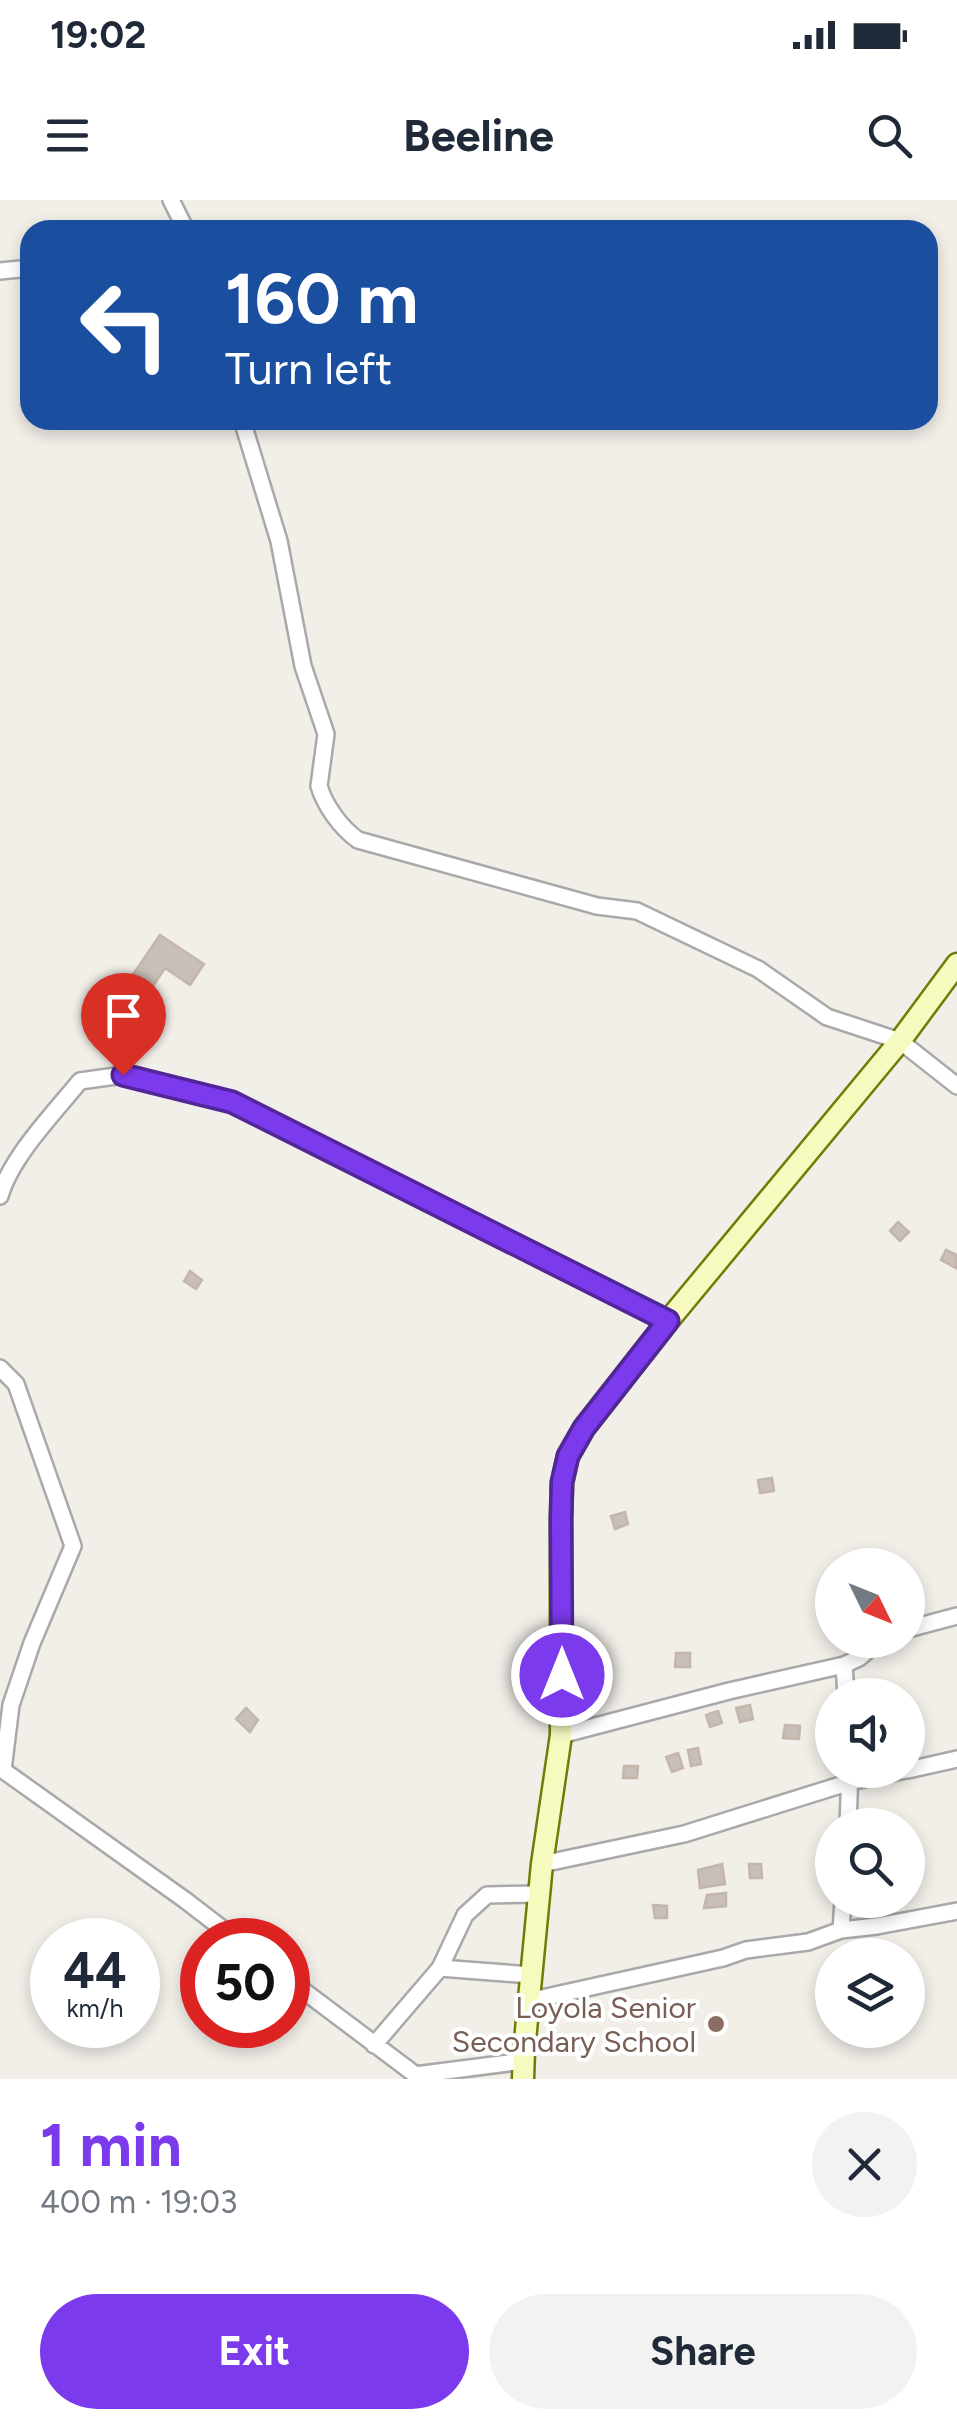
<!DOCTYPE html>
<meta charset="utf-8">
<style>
:root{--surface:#fff;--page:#f2f2f3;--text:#1f2937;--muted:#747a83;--accent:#7c3aed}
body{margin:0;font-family:Figtree,sans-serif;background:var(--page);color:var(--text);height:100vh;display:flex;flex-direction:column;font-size:38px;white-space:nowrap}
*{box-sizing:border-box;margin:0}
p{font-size:32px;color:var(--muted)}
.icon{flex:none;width:55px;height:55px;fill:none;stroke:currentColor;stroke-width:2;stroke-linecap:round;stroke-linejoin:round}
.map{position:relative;height:1879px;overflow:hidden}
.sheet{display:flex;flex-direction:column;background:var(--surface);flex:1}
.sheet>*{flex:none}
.banner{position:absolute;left:20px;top:20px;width:918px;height:210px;border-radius:30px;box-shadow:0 5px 15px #0003;background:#1a4fa0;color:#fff;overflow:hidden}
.needle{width:65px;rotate:133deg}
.tools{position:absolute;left:815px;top:1348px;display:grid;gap:20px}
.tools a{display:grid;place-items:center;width:110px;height:110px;border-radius:50%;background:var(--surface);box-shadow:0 5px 15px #0003;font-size:50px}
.speed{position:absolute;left:30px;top:1718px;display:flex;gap:20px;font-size:50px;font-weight:700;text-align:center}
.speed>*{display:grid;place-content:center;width:130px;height:130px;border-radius:50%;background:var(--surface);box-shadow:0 5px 15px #0003;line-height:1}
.speed small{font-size:25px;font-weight:400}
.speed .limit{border:15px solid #d22;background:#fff;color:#111}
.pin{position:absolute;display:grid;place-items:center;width:85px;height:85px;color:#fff;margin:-102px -42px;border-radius:50% 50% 50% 0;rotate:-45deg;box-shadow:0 0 10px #0007}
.pin .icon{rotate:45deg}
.me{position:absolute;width:110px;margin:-55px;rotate:0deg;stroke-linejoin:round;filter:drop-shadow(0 0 8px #0008)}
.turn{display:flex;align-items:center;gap:35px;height:210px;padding:0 40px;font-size:45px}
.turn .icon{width:130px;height:130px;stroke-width:2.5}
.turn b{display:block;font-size:70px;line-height:85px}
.round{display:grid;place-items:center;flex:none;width:105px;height:105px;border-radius:52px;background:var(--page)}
.headline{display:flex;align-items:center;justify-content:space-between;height:170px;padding:0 40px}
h1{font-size:60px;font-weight:700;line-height:75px;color:var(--accent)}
.button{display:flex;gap:20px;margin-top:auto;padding:20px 40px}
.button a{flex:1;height:115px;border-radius:60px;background:var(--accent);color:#fff;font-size:40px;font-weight:700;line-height:115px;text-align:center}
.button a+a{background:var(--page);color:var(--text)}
.status{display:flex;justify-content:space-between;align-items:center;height:70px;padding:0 50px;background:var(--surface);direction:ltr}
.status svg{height:28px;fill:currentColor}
header{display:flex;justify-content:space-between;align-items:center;height:130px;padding:0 40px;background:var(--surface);font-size:45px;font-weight:700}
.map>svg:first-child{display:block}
.building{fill:#c7bfb8;stroke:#c4b6ab;stroke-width:2.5}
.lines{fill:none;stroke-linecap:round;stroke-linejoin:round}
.street-casing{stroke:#a9a9a9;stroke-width:20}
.secondary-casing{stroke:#707d05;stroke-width:25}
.street{stroke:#fff;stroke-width:15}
.secondary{stroke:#f7fabf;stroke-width:20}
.route-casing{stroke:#51269a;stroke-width:25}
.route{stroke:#7c3aed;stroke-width:18}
.education-dot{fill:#8d6e63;stroke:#fff;stroke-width:4}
.labels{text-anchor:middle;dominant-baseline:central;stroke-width:8;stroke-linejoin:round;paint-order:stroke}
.education-label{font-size:30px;fill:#785e54;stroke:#fff;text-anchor:end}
</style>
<div class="status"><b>19:02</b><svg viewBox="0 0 49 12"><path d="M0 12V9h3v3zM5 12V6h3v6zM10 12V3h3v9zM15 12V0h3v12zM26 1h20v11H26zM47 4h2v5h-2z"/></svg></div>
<header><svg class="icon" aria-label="menu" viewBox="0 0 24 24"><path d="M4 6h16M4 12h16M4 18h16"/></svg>Beeline<svg class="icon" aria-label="search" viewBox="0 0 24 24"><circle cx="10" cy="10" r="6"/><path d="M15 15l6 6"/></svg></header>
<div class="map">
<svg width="957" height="1879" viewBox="0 0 957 1879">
<rect width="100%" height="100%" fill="#f2efe9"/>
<path class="building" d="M 160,735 L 204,764 L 190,785 L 165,768 L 147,795 L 128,782 Z
M 898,1022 L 909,1032 L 900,1041 L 890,1031 Z
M 946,1050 L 957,1055 L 956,1068 L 941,1060 Z
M 190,1071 L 202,1080 L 196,1089 L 184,1081 Z
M 772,1278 L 774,1291 L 760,1293 L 758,1280 Z
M 625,1312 L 628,1324 L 615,1329 L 611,1316 Z
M 676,1453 L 690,1453 L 690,1467 L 675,1467 Z
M 750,1505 L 753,1519 L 740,1522 L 736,1508 Z
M 246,1508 L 258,1520 L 250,1532 L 236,1519 Z
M 718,1511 L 722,1523 L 710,1527 L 706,1515 Z
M 785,1525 L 800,1526 L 799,1539 L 783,1538 Z
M 698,1548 L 701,1564 L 691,1566 L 688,1550 Z
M 678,1553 L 683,1568 L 672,1572 L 666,1557 Z
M 624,1566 L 638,1566 L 637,1578 L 623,1578 Z
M 722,1664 L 725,1684 L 700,1688 L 698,1670 Z
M 749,1664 L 761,1664 L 762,1678 L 750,1678 Z
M 726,1693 L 726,1706 L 704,1708 L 707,1695 Z
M 653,1705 L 667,1706 L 667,1718 L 655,1718 Z
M 40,1764 L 52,1770 L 52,1786 L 34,1777 Z"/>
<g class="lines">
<g class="street-casing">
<path id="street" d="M 171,0 L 186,30
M 0,71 L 30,68
M 242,220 L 279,341 L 303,466 L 326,534 L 319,586 C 325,606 341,628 358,640 L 597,706 L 637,711 L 758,769 L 827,817 L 900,841 L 957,886
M 0,996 C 11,957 54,913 80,881 L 123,875 L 233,903 L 668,1121
M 0,1168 L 16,1184 L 73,1346 L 32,1443 L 11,1505 L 3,1570
M 908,1429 L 957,1416
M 844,1465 L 846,1495
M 561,1535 L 729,1491 L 844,1465 L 859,1458 L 880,1440
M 0,1568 L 185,1700 L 237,1740
M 908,1570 L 957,1559
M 848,1625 L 850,1570
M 542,1664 L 684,1634 L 850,1582 L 906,1570
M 841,1730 L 843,1700
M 440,1768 L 531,1775
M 288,1779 L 421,1879
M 528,1801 L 723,1758 L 746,1750 L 808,1742 L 841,1730 L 877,1726 L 957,1711
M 374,1845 L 440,1768 L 465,1715 L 487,1695 L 539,1694
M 415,1875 L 524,1861"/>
</g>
<g class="secondary-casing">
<path id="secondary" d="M 523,1879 L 524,1851 L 542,1664 L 561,1535 L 561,1319 L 562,1283 L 568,1256 L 584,1228 L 668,1121 L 900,841 L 957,764"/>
</g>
<use href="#street" class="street"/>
<use href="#secondary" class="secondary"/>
</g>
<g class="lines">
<g class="route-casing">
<path id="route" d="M 123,875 L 232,902 L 668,1121 L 584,1228 L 568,1256 L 562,1282 L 561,1319 L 562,1475"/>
</g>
<use href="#route" class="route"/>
</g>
<circle class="education-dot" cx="716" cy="1824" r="10"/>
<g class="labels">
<g class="education-label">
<text x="696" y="1807">Loyola Senior<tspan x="696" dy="34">Secondary School</tspan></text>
</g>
</g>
</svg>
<div class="tools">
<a><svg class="needle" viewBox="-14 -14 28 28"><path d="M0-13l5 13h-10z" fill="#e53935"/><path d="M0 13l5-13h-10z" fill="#747a83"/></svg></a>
<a><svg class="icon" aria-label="sound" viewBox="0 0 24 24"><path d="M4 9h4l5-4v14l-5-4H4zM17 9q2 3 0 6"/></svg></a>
<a><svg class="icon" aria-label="search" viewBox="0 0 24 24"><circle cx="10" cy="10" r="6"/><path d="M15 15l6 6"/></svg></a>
<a><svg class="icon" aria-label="layers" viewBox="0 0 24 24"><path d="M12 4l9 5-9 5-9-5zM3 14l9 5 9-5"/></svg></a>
</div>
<div class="speed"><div>44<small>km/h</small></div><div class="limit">50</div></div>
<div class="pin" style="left:123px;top:875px;background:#d93025"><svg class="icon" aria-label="arrive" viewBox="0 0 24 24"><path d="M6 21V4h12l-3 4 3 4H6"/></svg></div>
<svg class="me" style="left:562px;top:1475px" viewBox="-20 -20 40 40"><circle r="17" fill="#7c3aed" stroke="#fff" stroke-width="3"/><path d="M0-11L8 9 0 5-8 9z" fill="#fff"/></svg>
<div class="banner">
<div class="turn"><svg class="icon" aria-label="left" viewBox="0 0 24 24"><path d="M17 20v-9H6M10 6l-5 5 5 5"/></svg><div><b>160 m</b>Turn left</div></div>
</div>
</div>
<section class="sheet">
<div class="headline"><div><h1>1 min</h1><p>400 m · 19:03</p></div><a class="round"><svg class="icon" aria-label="close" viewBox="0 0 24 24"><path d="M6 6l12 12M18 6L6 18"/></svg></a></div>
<div class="button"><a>Exit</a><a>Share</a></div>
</section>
